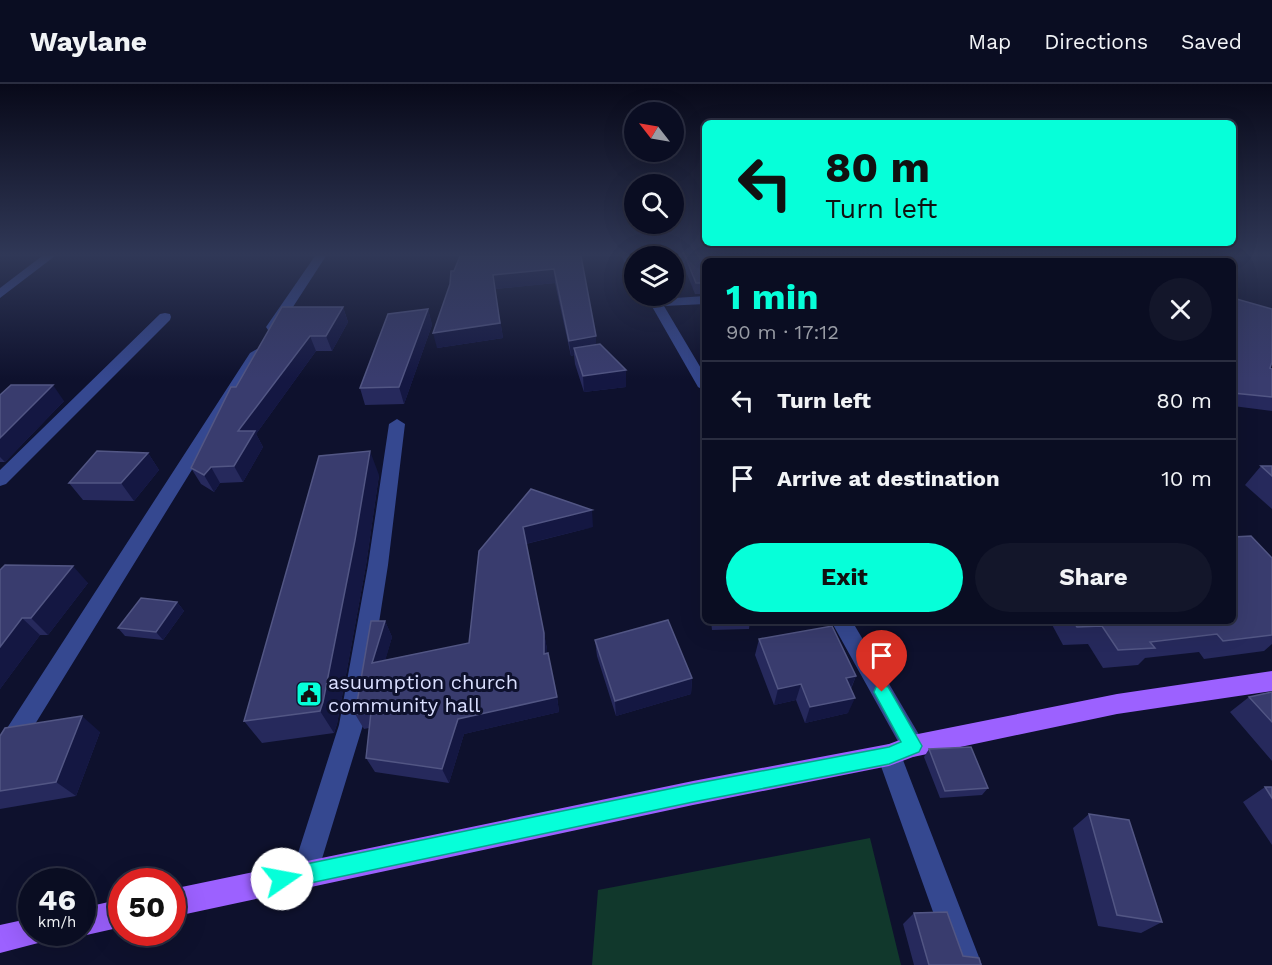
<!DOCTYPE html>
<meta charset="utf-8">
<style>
:root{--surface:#0a0d22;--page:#13162a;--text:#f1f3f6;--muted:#999ca5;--line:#2a2d40;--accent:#06ffd9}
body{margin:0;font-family:"Work Sans",sans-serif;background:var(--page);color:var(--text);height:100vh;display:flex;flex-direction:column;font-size:22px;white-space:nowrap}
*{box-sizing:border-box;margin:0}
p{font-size:20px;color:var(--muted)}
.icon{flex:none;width:33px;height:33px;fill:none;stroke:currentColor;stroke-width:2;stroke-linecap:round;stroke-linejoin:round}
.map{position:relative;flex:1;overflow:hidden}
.sheet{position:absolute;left:702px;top:174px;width:534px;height:366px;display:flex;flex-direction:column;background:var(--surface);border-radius:9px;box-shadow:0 6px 24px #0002,0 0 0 2px var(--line)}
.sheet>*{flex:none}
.guide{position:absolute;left:702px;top:36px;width:534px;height:126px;border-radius:9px;box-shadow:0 6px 24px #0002,0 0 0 2px var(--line);background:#06ffd9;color:#111;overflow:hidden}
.needle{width:39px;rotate:301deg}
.controls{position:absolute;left:624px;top:18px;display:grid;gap:12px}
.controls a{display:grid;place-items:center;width:60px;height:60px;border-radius:50%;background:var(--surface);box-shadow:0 6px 24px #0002,0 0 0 2px var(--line);font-size:30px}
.speed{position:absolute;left:18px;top:784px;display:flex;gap:12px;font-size:30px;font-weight:700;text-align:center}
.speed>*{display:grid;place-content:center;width:78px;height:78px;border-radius:50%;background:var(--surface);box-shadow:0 6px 24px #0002,0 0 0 2px var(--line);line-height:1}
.speed small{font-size:15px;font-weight:400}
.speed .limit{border:9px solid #d22;background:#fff;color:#111}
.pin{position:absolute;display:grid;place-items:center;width:51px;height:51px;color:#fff;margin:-62px -26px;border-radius:50% 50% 50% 0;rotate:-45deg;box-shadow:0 0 6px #0007}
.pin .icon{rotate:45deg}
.me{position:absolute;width:66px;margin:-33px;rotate:78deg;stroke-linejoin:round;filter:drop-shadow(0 0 4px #0008)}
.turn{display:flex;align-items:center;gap:21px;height:126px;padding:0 24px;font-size:27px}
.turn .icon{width:78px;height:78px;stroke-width:2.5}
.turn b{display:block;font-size:42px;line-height:51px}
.round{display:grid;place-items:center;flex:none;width:63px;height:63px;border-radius:32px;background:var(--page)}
.overview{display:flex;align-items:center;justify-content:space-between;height:102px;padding:0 24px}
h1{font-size:36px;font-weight:700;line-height:45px;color:var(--accent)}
.primary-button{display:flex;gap:12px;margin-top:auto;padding:12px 24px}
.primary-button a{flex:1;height:69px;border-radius:36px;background:var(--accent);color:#111;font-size:24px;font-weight:700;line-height:69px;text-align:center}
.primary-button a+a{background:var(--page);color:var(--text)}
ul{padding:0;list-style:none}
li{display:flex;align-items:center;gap:18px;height:78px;padding:0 24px;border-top:2px solid var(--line)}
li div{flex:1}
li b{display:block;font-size:22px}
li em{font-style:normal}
header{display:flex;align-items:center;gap:36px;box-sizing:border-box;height:84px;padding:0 30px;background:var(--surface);border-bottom:2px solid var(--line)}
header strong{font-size:28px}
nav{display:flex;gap:33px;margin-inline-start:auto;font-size:21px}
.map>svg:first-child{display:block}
.green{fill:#11382c}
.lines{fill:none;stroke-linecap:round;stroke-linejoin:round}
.minor{fill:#354890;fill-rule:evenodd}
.major{fill:#9c61ff;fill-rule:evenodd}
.wall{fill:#26295c}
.shaded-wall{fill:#141742}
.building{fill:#393c6e;stroke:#525684;stroke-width:1.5}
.route{fill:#06ffd9;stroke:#04a68d;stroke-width:1.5}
.labels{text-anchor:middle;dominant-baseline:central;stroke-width:6;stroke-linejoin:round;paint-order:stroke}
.near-poi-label{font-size:20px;fill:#dadfff;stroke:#0e112d;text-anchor:start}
</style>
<header>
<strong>Waylane</strong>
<nav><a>Map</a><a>Directions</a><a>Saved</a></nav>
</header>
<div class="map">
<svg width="1272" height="881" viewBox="0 0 1272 881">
<rect width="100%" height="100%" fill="#0e112d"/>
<path class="green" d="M 832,172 L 1008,172 L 1013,177 L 836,177 Z
M 870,754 L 901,881 L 592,881 L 598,806 Z"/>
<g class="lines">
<path class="minor" d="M 42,172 L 55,172 L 0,214 L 0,204 Z
M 315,172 L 326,172 L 278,246 L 268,246 L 266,243 Z
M 621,172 L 631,172 L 634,177 L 634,188 L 630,187 Z
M 646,212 L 658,212 L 660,215 L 705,212 L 705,220 L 664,222 L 705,291 L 705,307 L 698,303 Z
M 165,229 L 170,230 L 171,233 L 170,236 L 6,400 L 0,402 L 0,386 L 160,230 Z
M 257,265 L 264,269 L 8,684 L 0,687 L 0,655 L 250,269 Z
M 397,335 L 405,340 L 388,481 L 363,641 L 317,791 L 313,800 L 304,804 L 295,800 L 291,791 L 339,641 L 368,481 L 389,340 Z
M 831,537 L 852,537 L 921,654 L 925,662 L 921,670 L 913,673 L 905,670 Z
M 889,660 L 897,663 L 901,671 L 982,881 L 952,881 L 877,671 L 881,663 Z"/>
<path class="major" d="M 1272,587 L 1272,607 L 1117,630 L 913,673 L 889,682 L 693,721 L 172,833 L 172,805 L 693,697 L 889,660 L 913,651 L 1117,610 Z
M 122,815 L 122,843 L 82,852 L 75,849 L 82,849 L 82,824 Z
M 32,834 L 32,849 L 46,849 L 42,858 L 0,869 L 0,841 Z"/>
</g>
<path class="wall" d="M 581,172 L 596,252 L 596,261 L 626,286 L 626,303 L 584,308 L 575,280 L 574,271 L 571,272 L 555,199 L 495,205 L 503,254 L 437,264 L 450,200 Z
M 684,172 L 705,177 L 705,210 L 695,210 L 683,180 Z
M 1233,214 L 1270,284 L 1272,285 L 1272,327 L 1233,322 Z
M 343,223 L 348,238 L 332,267 L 316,267 L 256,350 L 263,363 L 243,398 L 220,399 L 214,408 L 201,400 L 191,384 L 236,303 Z
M 428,225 L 432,241 L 404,320 L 365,321 L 360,304 Z
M 0,311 L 64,317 L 5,378 L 0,378 Z
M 148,369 L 159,386 L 134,417 L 83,416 L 69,399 Z
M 1261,382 L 1272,382 L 1272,425 L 1245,401 Z
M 379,391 L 366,481 L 337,640 L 334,649 L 262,659 L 244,637 Z
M 593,443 L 526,460 L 547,565 L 546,569 L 557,613 L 559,628 L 464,650 L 449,699 L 375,688 L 366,674 L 369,644 L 364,645 L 355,630 L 385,537 L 392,553 L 385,576 L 469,559 L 479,467 Z
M 1272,474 L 1272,560 L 1264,567 L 1204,575 L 1199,568 L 1145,574 L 1138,581 L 1103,584 L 1088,560 L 1063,561 L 1050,537 L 1233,537 Z
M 0,486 L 88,499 L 48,551 L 40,551 L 0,605 Z
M 177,518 L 184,527 L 163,556 L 125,552 L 118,544 Z
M 711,537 L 750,537 L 749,545 L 712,546 Z
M 759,555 L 856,592 L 851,605 L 848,629 L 805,639 L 796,616 L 774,621 L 755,571 Z
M 595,556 L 692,594 L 691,610 L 616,632 L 597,572 Z
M 1272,608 L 1272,677 L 1230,628 L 1249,613 Z
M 100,648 L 76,712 L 0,725 L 0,652 Z
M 929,665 L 988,704 L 982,711 L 940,714 L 924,673 Z
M 1265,703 L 1272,703 L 1272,761 L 1243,718 Z
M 1089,730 L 1162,838 L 1141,849 L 1098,842 L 1073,744 Z
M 914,829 L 963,872 L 981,881 L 914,881 L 903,840 Z"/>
<path class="shaded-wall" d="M 554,185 L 555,199 L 495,205 L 503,254 L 437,264 L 433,249 L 493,191 Z
M 343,223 L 348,238 L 332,267 L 326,252 Z
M 428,225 L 432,241 L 404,320 L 399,303 Z
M 310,252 L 316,267 L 256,350 L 263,363 L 243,398 L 234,382 L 238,347 Z
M 596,252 L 596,267 L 574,264 L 574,271 L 571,272 L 569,257 Z
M 626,286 L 626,303 L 584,308 L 583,292 Z
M 53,301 L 64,317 L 5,378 L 0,373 L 0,354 Z
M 370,367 L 379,391 L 366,481 L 337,640 L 334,649 L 320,627 Z
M 148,369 L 159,386 L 134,417 L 121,399 Z
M 211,383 L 220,399 L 214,408 L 204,391 Z
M 592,426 L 593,443 L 525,460 L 523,443 Z
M 73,482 L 88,499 L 48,551 L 31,534 Z
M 177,518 L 184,527 L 163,556 L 156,548 Z
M 22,534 L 40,551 L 0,605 L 0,563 Z
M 385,537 L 392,553 L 380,595 L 372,579 Z
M 544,549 L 547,565 L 546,586 L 544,570 Z
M 856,592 L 849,608 L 846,594 Z
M 692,594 L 691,610 L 616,632 L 615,617 Z
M 801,600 L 796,616 L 774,621 L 778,605 Z
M 557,613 L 559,628 L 464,650 L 449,699 L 442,685 L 458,635 Z
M 855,614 L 848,629 L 805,639 L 810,623 Z
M 82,632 L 100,648 L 76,712 L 56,698 Z"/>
<path class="building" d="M 460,172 L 581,172 L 596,252 L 569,257 L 554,185 L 493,191 L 500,239 L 433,249 L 450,200 L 451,187 L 454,187 Z
M 685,172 L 778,172 L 781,177 L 705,177 L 705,199 L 696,199 Z
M 1233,214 L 1272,225 L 1272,278 L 1270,284 L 1272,285 L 1272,313 L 1233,309 Z
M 282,223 L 343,223 L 326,252 L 310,252 L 238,347 L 255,347 L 234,382 L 211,383 L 204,391 L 191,384 L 231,303 L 236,303 Z
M 428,225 L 399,303 L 360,304 L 388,230 Z
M 600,260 L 626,286 L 583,292 L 574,264 Z
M 11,301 L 53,301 L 0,354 L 0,311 Z
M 97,367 L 148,369 L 121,399 L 69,399 Z
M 370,367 L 355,456 L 323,618 L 320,627 L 244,637 L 319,372 Z
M 1261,382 L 1272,382 L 1272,392 Z
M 531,405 L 592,426 L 523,443 L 544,549 L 544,570 L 548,569 L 557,613 L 458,635 L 442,685 L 366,674 L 371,628 L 355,630 L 371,537 L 385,537 L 372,579 L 469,559 L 479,467 Z
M 1251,452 L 1272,474 L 1272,551 L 1223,557 L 1217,550 L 1150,558 L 1155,564 L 1118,566 L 1102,542 L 1077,543 L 1073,537 L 1233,537 L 1233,453 Z
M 5,481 L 73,482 L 31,534 L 22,534 L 0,563 L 0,486 Z
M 141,514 L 177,518 L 156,548 L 118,544 Z
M 668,536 L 692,594 L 615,617 L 595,556 Z
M 832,542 L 856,592 L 846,594 L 855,614 L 810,623 L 801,600 L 778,605 L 759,555 Z
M 1272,608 L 1272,638 L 1249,613 Z
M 82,632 L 56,698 L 0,707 L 0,652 L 5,644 Z
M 971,663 L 988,704 L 945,707 L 929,665 Z
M 1265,703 L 1272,703 L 1272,714 Z
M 1089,730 L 1129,736 L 1162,838 L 1117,831 Z
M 947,828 L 963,872 L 979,874 L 981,881 L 929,881 L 914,829 Z"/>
<linearGradient id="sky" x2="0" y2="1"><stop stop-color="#080919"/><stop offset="0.58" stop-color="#303857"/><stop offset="1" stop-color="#303857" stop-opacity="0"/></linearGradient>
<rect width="1272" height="295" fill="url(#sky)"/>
<path class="route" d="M 882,601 L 888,603 L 922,662 L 919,668 L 889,680 L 693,718 L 282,805 L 275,803 L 272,795 L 275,788 L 282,785 L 693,700 L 889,663 L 901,658 L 874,608 L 876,603 Z"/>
<defs>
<g id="civic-square" transform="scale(1.35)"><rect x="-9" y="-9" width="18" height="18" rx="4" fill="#06ffd9" stroke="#0e112d"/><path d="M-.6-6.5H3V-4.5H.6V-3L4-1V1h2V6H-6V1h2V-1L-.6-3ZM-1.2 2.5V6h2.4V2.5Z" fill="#111"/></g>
</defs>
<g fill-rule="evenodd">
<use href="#civic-square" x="309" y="610"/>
</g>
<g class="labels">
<g class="near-poi-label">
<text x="328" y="598">asuumption church<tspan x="328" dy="23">community hall</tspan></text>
</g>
</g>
</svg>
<div class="controls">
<a><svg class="needle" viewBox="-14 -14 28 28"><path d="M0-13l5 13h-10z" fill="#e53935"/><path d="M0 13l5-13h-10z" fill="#999ca5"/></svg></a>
<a><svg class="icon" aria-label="search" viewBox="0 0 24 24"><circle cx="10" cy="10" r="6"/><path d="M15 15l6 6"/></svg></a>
<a><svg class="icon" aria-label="layers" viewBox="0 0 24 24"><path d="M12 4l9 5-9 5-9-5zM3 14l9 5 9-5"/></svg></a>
</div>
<div class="speed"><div>46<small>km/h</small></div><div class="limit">50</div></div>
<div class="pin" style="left:882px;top:608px;background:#d93025"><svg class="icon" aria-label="arrive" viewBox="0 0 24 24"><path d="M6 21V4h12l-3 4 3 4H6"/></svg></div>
<svg class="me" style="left:282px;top:795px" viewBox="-20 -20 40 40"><circle r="19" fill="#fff"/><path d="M0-13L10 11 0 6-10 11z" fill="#06ffd9"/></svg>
<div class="guide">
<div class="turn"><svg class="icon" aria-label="left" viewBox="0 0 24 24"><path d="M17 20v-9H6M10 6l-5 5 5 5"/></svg><div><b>80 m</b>Turn left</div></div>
</div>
<section class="sheet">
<div class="overview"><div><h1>1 min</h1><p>90 m · 17:12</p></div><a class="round"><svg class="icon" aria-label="close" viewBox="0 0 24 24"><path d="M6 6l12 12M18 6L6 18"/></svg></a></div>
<ul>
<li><svg class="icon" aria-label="left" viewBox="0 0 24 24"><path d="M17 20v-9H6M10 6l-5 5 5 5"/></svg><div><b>Turn left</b></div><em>80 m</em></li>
<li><svg class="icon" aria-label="arrive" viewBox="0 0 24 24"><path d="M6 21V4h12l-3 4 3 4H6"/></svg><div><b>Arrive at destination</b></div><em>10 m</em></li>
</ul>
<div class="primary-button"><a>Exit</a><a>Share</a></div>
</section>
</div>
